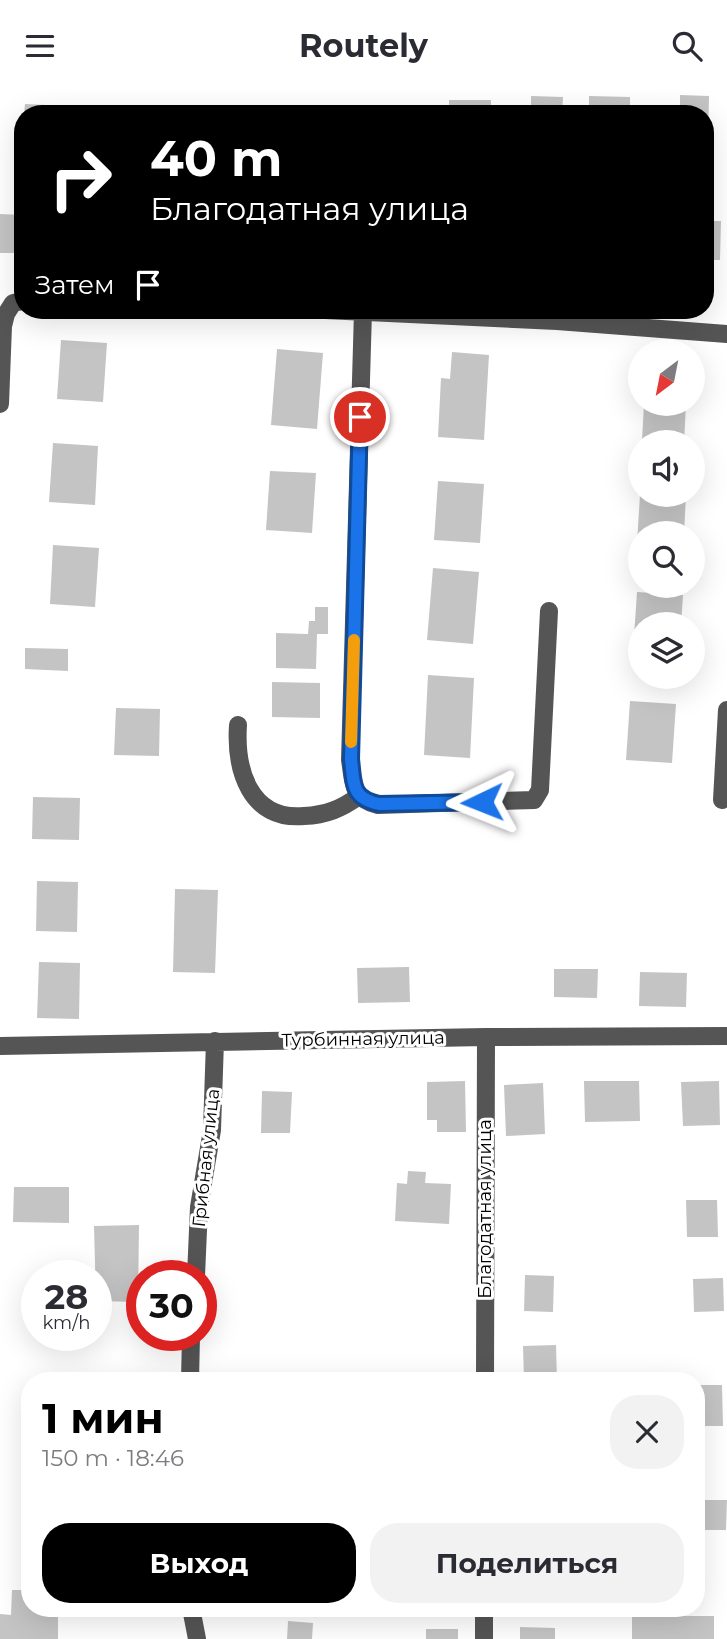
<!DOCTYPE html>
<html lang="ru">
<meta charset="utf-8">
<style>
:root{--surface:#fff;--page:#f2f2f3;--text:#2b2b33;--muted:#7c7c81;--accent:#000}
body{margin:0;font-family:Montserrat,sans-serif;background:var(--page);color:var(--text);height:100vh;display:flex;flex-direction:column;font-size:26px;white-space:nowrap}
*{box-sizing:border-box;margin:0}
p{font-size:23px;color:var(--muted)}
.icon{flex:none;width:38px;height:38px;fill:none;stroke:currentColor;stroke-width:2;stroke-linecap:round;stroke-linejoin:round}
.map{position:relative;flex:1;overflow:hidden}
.panel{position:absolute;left:21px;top:1281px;width:684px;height:245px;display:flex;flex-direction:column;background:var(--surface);border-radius:28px;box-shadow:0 7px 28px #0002}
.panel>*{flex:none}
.top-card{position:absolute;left:14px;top:14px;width:700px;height:214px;border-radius:28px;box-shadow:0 7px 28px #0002;background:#000;color:#fff;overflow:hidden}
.needle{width:46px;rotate:212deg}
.controls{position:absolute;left:628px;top:248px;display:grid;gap:14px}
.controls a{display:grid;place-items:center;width:77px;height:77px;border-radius:50%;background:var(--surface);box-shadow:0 7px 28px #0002;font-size:35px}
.speed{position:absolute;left:21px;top:1169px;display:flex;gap:14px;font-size:35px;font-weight:700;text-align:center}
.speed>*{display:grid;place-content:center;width:91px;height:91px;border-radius:50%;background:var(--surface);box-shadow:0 7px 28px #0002;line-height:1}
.speed small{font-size:18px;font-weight:400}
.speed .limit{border:10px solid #d22;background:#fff;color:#111}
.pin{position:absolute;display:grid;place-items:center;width:60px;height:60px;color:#fff;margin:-30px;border:4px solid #fff;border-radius:50%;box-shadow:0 2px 7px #0007}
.me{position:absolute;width:77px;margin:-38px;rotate:268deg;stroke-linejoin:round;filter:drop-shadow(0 0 5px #0008)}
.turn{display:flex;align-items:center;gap:24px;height:147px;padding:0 21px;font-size:32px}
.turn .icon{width:91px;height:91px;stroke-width:2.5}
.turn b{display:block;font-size:49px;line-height:60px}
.then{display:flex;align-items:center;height:66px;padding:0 21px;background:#0003;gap:14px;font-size:26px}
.round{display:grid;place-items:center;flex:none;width:74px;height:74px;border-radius:28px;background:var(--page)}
.head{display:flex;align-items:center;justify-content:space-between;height:119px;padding:0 21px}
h1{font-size:42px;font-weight:700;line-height:52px;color:var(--accent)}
.primary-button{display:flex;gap:14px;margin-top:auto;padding:14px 21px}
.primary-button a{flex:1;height:80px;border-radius:28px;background:var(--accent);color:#fff;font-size:28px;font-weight:700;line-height:80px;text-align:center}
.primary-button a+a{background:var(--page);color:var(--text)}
header{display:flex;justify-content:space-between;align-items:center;height:91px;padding:0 21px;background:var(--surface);font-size:32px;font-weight:700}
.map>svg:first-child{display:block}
.building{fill:#c4c4c4}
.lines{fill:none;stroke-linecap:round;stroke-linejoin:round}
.minor{stroke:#555;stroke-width:18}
.route-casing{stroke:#114b97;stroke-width:18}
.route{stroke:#1a73e8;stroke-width:12}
.slow{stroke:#f59e0b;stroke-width:12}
.labels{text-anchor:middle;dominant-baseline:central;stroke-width:6;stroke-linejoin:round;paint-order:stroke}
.street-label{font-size:18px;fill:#000;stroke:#fff}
</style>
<header><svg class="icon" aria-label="menu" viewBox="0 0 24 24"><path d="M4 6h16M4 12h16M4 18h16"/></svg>Routely<svg class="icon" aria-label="search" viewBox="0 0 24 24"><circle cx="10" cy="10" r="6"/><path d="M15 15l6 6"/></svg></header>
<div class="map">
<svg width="727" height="1548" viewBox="0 0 727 1548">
<rect width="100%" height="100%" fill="#fff"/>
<path class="building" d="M 680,4 L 709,5 L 708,50 L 705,49 L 705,23 L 680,23 Z
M 531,5 L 563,6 L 562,23 L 531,23 Z
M 589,5 L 630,6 L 630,23 L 589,23 Z
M 449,9 L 491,9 L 491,23 L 449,23 Z
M 25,13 L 67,15 L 67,23 L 24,23 Z
M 112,15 L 159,16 L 159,23 L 112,23 Z
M 391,17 L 423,18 L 423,23 L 391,23 Z
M 0,123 L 23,124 L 23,162 L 0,162 Z
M 705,130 L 721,130 L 720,169 L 705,169 Z
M 61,249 L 107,252 L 103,311 L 57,308 Z
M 277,258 L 323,262 L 317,338 L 271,334 Z
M 452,261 L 489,264 L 484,349 L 438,346 L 441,287 L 450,288 Z
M 644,313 L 686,313 L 684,352 L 642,349 Z
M 53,352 L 98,355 L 95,414 L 49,411 Z
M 270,380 L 316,382 L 312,442 L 266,439 Z
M 438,390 L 484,393 L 480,452 L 434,449 Z
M 640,404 L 686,404 L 684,443 L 640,443 L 640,452 L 637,452 Z
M 53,454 L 99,457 L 95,516 L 50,513 Z
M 433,477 L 479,481 L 473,553 L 427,549 Z
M 637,501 L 683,504 L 681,534 L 640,534 L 640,561 L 633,560 Z
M 315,516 L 328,516 L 328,543 L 317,543 L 316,578 L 276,577 L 276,542 L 308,543 L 309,530 L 315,530 Z
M 25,557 L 68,558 L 68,580 L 25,578 Z
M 428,584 L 474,587 L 470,667 L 424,664 Z
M 272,591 L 320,592 L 320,627 L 272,626 Z
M 630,610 L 676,613 L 672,672 L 626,669 Z
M 116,617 L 160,618 L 159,665 L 114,664 Z
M 33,706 L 80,707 L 79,749 L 32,748 Z
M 37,790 L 78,791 L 77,841 L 36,840 Z
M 175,798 L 218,799 L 215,882 L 173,881 Z
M 39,871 L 80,872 L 79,928 L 37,927 Z
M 409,876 L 410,911 L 358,912 L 357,877 Z
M 554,878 L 598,878 L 597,907 L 554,906 Z
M 640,881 L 687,882 L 686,916 L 639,915 Z
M 465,990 L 466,1041 L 437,1041 L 437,1029 L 427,1029 L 427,991 Z
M 584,990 L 639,990 L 640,1030 L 585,1031 Z
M 719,990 L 720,1034 L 683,1035 L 681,991 Z
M 543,992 L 545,1043 L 506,1045 L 504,994 Z
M 262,1000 L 292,1001 L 290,1042 L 261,1042 Z
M 408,1080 L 426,1081 L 425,1092 L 451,1093 L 449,1133 L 395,1130 L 397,1092 L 407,1093 Z
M 14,1096 L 69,1096 L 69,1132 L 13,1131 Z
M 686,1109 L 717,1109 L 718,1146 L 687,1146 Z
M 139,1134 L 138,1211 L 96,1210 L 94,1135 Z
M 525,1184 L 554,1185 L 553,1221 L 524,1220 Z
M 723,1187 L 724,1220 L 694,1221 L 693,1188 Z
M 556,1254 L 557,1290 L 524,1290 L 523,1255 Z
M 696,1294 L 722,1294 L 723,1335 L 696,1335 Z
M 696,1409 L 727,1409 L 726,1439 L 696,1439 Z
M 12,1499 L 30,1499 L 30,1517 L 58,1517 L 58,1548 L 0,1548 L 0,1523 L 11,1524 Z
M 632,1525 L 714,1525 L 714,1548 L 632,1548 Z
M 288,1530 L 313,1532 L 312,1548 L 287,1548 Z
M 520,1536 L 555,1537 L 555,1548 L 520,1548 Z
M 426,1538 L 458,1538 L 458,1548 L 426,1548 Z"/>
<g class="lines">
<path class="minor" d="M 325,219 L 557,230 L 727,243
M 363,220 L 350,669 C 354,693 351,707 378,714 L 534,709 L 540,699 L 549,520
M 0,313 L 3,235 L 6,223 L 13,212 L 23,210
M 238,634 C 235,679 250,730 304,725 C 326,724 341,718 359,705
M 722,709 L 727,619
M 0,955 L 486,946 L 727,945
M 196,1185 L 199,1116 L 212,1039 L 215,950
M 190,1290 L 191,1244
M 485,1290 L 486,946
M 191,1517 L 197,1548
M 484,1548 L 484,1517"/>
</g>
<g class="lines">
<g class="route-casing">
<path id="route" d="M 360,326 L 351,668 C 354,693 351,707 379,713 L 482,711"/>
</g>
<use href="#route" class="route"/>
<path class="slow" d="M 351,651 L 354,549"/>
</g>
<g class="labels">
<g class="street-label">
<text transform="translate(363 948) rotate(-1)">Турбинная улица</text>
<text transform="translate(206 1067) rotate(-84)">Грибная улица</text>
<text transform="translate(485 1118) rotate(-90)">Благодатная улица</text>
</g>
</g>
</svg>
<div class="controls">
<a><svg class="needle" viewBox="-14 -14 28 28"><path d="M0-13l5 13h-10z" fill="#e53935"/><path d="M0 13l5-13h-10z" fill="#7c7c81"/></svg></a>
<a><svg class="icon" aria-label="sound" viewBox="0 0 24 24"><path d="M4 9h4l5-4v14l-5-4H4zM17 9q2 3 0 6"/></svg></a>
<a><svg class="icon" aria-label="search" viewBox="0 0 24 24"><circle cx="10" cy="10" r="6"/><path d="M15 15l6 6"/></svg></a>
<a><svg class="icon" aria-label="layers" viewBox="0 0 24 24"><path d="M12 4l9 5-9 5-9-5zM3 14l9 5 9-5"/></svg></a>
</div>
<div class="speed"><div>28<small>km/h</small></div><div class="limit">30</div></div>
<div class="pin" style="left:360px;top:326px;background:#d93025"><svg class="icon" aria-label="arrive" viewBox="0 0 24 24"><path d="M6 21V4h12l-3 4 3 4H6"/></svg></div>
<svg class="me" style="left:482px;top:711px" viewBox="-20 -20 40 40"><path d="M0-17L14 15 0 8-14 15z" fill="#1a73e8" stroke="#fff" stroke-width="4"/></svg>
<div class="top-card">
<div class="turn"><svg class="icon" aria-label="right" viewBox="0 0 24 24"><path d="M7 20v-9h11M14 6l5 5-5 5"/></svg><div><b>40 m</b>Благодатная улица</div></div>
<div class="then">Затем<svg class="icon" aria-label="arrive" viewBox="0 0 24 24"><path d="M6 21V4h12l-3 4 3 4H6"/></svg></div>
</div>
<section class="panel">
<div class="head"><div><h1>1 мин</h1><p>150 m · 18:46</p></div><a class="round"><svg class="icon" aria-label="close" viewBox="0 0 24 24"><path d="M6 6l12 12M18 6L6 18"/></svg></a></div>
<div class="primary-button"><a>Выход</a><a>Поделиться</a></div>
</section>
</div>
